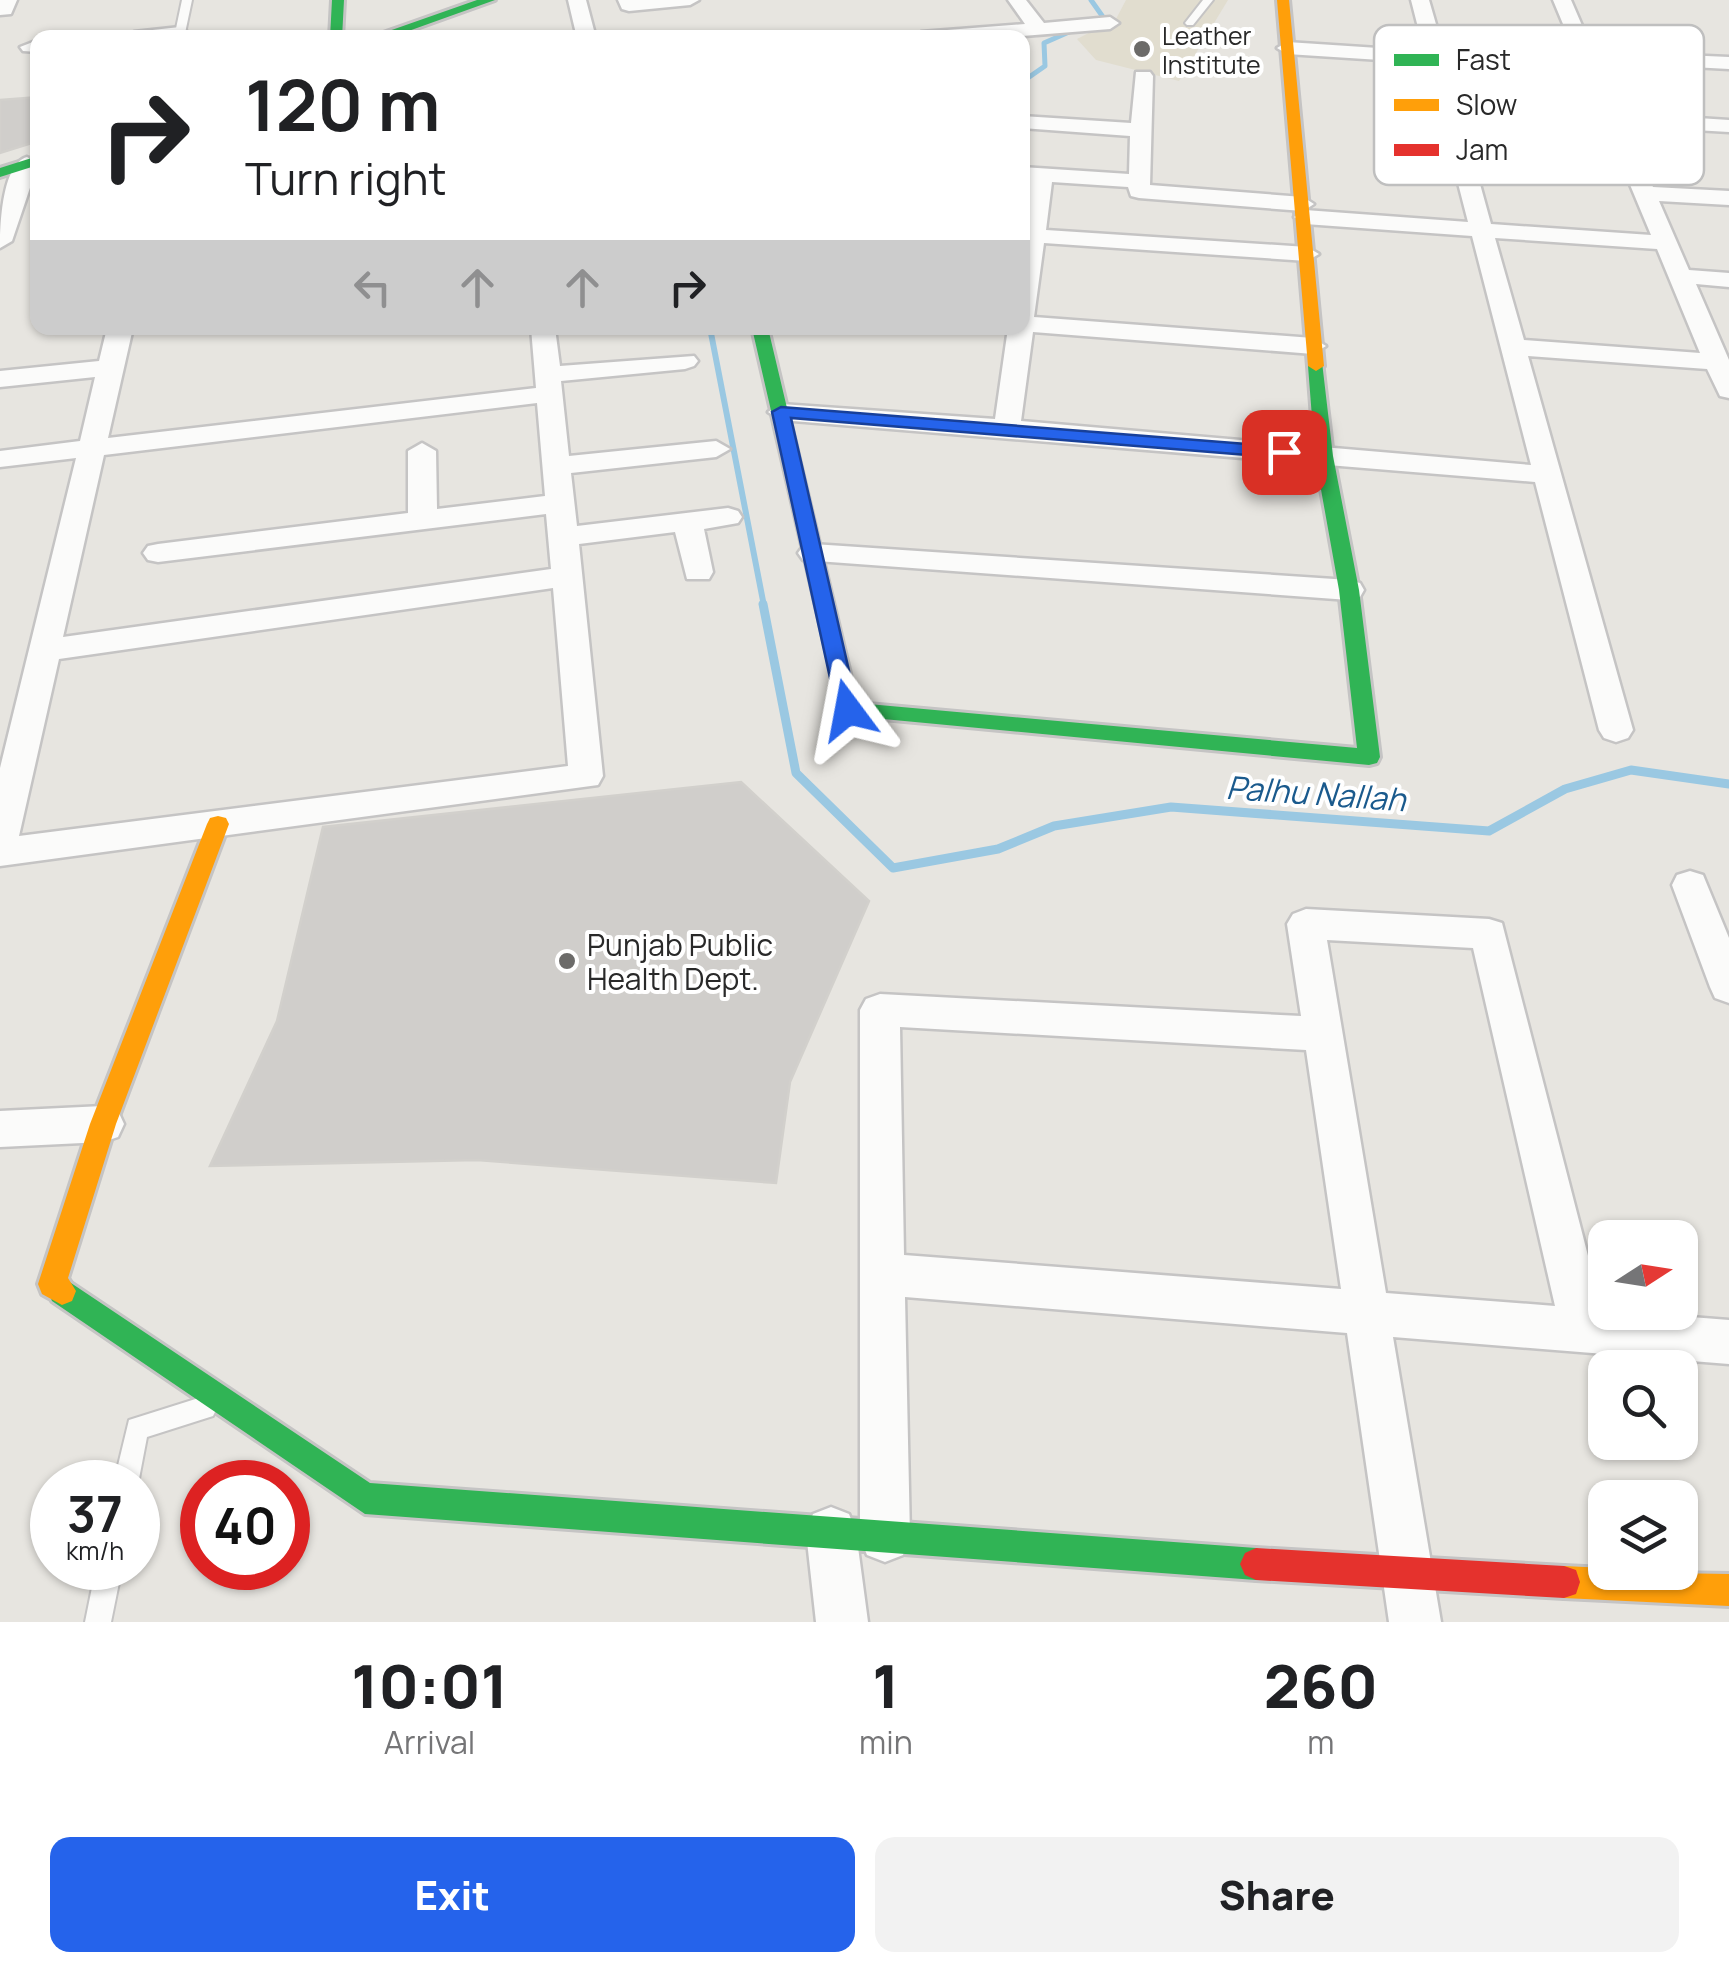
<!DOCTYPE html>
<style>
:root{--surface:#fff;--page:#f2f2f2;--text:#202124;--muted:#757577;--accent:#2563eb}
body{margin:0;font-family:Manrope,sans-serif;background:var(--page);color:var(--text);height:100vh;display:flex;flex-direction:column;font-size:38px;white-space:nowrap}
*{box-sizing:border-box;margin:0}
p{font-size:32px;color:var(--muted)}
.icon{flex:none;width:55px;height:55px;fill:none;stroke:currentColor;stroke-width:2;stroke-linecap:round;stroke-linejoin:round}
.map{position:relative;height:1622px;overflow:hidden}
.sheet{display:flex;flex-direction:column;background:var(--surface);flex:1}
.sheet>*{flex:none}
.guide{position:absolute;left:30px;top:30px;width:1000px;height:305px;border-radius:20px;box-shadow:0 2px 8px #0004;background:#fff;color:var(--text);overflow:hidden}
.needle{width:65px;rotate:78deg}
.fabs{position:absolute;left:1588px;top:1220px;display:grid;gap:20px}
.fabs a{display:grid;place-items:center;width:110px;height:110px;border-radius:20px;background:var(--surface);box-shadow:0 2px 8px #0004;font-size:50px}
.speed{position:absolute;left:30px;top:1460px;display:flex;gap:20px;font-size:50px;font-weight:700;text-align:center}
.speed>*{display:grid;place-content:center;width:130px;height:130px;border-radius:50%;background:var(--surface);box-shadow:0 2px 8px #0004;line-height:1}
.speed small{font-size:25px;font-weight:400}
.speed .limit{border:15px solid #d22;background:#fff;color:#111}
.pin{position:absolute;display:grid;place-items:center;width:85px;height:85px;color:#fff;margin:-42px;border-radius:20px;box-shadow:0 5px 15px #0006}
.me{position:absolute;width:110px;margin:-55px;rotate:347deg;stroke-linejoin:round;filter:drop-shadow(0 0 8px #0008)}
.turn{display:flex;align-items:center;gap:35px;height:210px;padding:0 50px;font-size:45px}
.turn .icon{width:130px;height:130px;stroke-width:2.5}
.turn b{display:block;font-size:70px;line-height:85px}
.lanes{display:flex;align-items:center;height:95px;padding:0 50px;background:#0003;justify-content:center;gap:50px;direction:ltr}
.lanes .off{opacity:.35}
.eta{display:flex;justify-content:space-evenly;align-items:center;height:170px;text-align:center}
.eta b{font-size:60px;font-weight:800;line-height:70px}
.primary-button{display:flex;gap:20px;margin-top:auto;padding:20px 50px}
.primary-button a{flex:1;height:115px;border-radius:20px;background:var(--accent);color:#fff;font-size:40px;font-weight:800;line-height:115px;text-align:center}
.primary-button a+a{background:var(--page);color:var(--text)}
.map>svg:first-child{display:block}
.education{fill:#e1ddcf}
.lines{fill:none;stroke-linecap:round;stroke-linejoin:round}
.stream-far2{stroke:#9ac8e2;stroke-width:5}
.stream-far1{stroke:#9ac8e2;stroke-width:6}
.stream{stroke:#9ac8e2;stroke-width:9}
.building{fill:#d0cecb;stroke:#d2d0cc;stroke-width:2.5}
.lane-casing{stroke:#c5c4c4;stroke-width:4}
.street-casing{stroke:#c5c4c4;stroke-width:5}
.fast-casing{stroke:#c5c4c4;stroke-width:6}
.slow-casing{stroke:#c5c4c4;stroke-width:6}
.jam-casing{stroke:#c5c4c4;stroke-width:6}
.lane{fill:#fbfbfa;fill-rule:evenodd}
.street{fill:#fbfbfa;fill-rule:evenodd}
.fast{fill:#30b455;fill-rule:evenodd}
.slow{fill:#ff9f0a;fill-rule:evenodd}
.jam{fill:#e5322d;fill-rule:evenodd}
.route{fill:#2563eb;stroke:#184099;stroke-width:2.5}
.poi-dot{fill:#6c6b69;stroke:#fff;stroke-width:4}
.labels{text-anchor:middle;dominant-baseline:central;stroke-width:8;stroke-linejoin:round;paint-order:stroke}
.far-poi-label{font-size:25px;fill:#292929;stroke:#fff;text-anchor:start}
.poi-label{font-size:30px;fill:#292929;stroke:#fff;text-anchor:start}
.water-label{font-size:32px;font-style:italic;fill:#1a5a8d;stroke:#fff}
.key{fill:#fff;stroke:#bfbfbf;stroke-width:2.5}
.key-label{font-size:28px;fill:#292929}
</style>
<div class="map">
<svg width="1729" height="1622" viewBox="0 0 1729 1622">
<rect width="100%" height="100%" fill="#e7e5e0"/>
<path class="education" d="M 1126,0 L 1228,0 L 1179,81 L 1096,60 L 1077,39 L 1116,19 Z"/>
<g class="lines">
<path class="stream-far2" d="M 1022,82 L 1045,66 L 1044,43 L 1103,17 L 1091,0"/>
<path class="stream-far1" d="M 710,328 L 764,606"/>
<path class="stream" d="M 763,604 L 796,773 L 893,868 L 998,849 L 1054,826 L 1171,807 L 1489,831 L 1565,789 L 1631,770 L 1729,784"/>
</g>
<path class="building" d="M 38,97 L 38,141 L 0,153 L 0,100 Z
M 741,782 L 869,901 L 790,1082 L 776,1183 L 477,1160 L 210,1166 L 277,1021 L 323,827 Z"/>
<g class="lines">
<g class="lane-casing">
<path id="lane" d="M 182,0 L 192,0 L 184,38 L 174,38 Z
M 1203,0 L 1213,0 L 1193,25 L 1187,25 L 1185,23 Z
M 205,1396 L 213,1400 L 217,1408 L 213,1416 L 147,1437 L 138,1484 L 114,1482 L 129,1420 Z
M 96,1568 L 122,1568 L 111,1622 L 85,1622 Z"/>
</g>
<g class="street-casing">
<path id="street" d="M 0,0 L 17,0 L 11,14 L 0,15 Z
M 568,0 L 586,0 L 596,38 L 577,38 Z
M 618,0 L 699,0 L 690,5 L 629,11 L 622,9 Z
M 1008,0 L 1026,0 L 1044,23 L 1110,17 L 1119,23 L 1110,29 L 999,38 L 912,38 L 921,32 L 1025,24 Z
M 1411,0 L 1429,0 L 1444,52 L 1578,60 L 1553,0 L 1571,0 L 1593,51 L 1729,57 L 1729,69 L 1599,62 L 1621,113 L 1729,120 L 1729,132 L 1626,126 L 1653,187 L 1729,191 L 1729,205 L 1659,201 L 1689,270 L 1729,273 L 1729,287 L 1696,284 L 1729,360 L 1729,398 L 1720,396 L 1707,369 L 1528,356 L 1633,730 L 1628,738 L 1616,742 L 1604,738 L 1599,730 L 1535,482 L 781,420 L 768,412 L 781,404 L 995,419 L 1008,328 L 1022,328 L 1022,228 L 1030,181 L 1022,181 L 1022,167 L 1129,174 L 1130,136 L 1022,128 L 1022,116 L 1131,123 L 1136,72 L 1150,72 L 1153,76 L 1150,185 L 1303,197 L 1314,204 L 1305,210 L 1468,222 L 1427,63 L 1287,54 L 1277,48 L 1287,42 L 1424,51 ZM 1447,64 L 1583,72 L 1651,235 L 1491,224 ZM 1052,182 L 1128,187 L 1131,196 L 1139,198 L 1303,211 L 1294,217 L 1305,224 L 1472,236 L 1531,465 L 1021,421 L 1033,332 L 1313,354 L 1326,346 L 1313,338 L 1034,317 L 1044,243 L 1307,261 L 1319,254 L 1307,247 L 1046,230 ZM 1495,238 L 1657,249 L 1700,353 L 1524,340 Z
M 180,27 L 189,33 L 187,37 L 125,38 L 134,32 Z
M 38,40 L 38,52 L 23,51 L 20,47 Z
M 27,157 L 38,164 L 12,241 L 0,248 C 0,225 2,164 27,157 Z
M 107,328 L 133,328 L 108,438 L 536,388 L 531,328 L 555,328 L 560,366 L 694,356 L 698,361 L 694,366 L 685,369 L 561,381 L 569,456 L 716,441 L 730,449 L 716,457 L 571,473 L 577,526 L 728,508 L 738,511 L 742,517 L 738,523 L 704,529 L 713,572 L 709,579 L 687,579 L 675,532 L 579,544 L 603,776 L 598,785 L 0,866 L 0,768 L 76,458 L 0,467 L 0,451 L 80,441 L 95,377 L 0,387 L 0,371 L 99,361 ZM 537,403 L 545,496 L 437,509 L 436,451 L 422,443 L 408,451 L 408,513 L 158,544 L 148,546 L 143,553 L 148,560 L 158,562 L 546,514 L 551,569 L 63,637 L 104,455 ZM 553,588 L 568,766 L 19,836 L 59,659 Z
M 813,544 L 1349,580 L 1360,583 L 1364,590 L 1360,597 L 1349,600 L 803,560 L 798,553 L 803,546 Z
M 1690,871 L 1703,875 L 1729,938 L 1729,1003 L 1715,998 L 1710,987 L 1672,885 L 1677,875 Z
M 1306,909 L 1489,919 L 1502,923 L 1602,1310 L 1729,1320 L 1729,1364 L 1393,1337 L 1441,1622 L 1389,1622 L 1347,1333 L 905,1297 L 910,1537 L 903,1555 L 885,1562 L 867,1555 L 860,1537 L 860,1010 L 866,999 L 880,994 L 1301,1016 L 1287,924 L 1293,914 ZM 1327,940 L 1473,948 L 1555,1306 L 1386,1293 ZM 900,1027 L 1306,1050 L 1341,1289 L 904,1255 Z
M 103,1106 L 118,1111 L 124,1124 L 118,1137 L 103,1142 L 0,1147 L 0,1111 Z
M 831,1507 L 849,1514 L 856,1532 L 868,1622 L 816,1622 L 806,1532 L 813,1514 Z"/>
</g>
<g class="fast-casing">
<path id="fast" d="M 332,0 L 344,0 L 342,38 L 330,38 Z
M 477,0 L 495,0 L 389,38 L 369,38 Z
M 38,156 L 38,165 L 0,177 L 0,168 Z
M 752,328 L 768,328 L 857,703 L 1357,748 L 1339,590 L 1315,456 L 1308,366 L 1310,362 L 1322,362 L 1333,456 L 1359,590 L 1380,757 L 1377,763 L 1369,765 L 841,715 Z
M 62,1277 L 370,1483 L 1256,1548 L 1267,1553 L 1272,1564 L 1267,1575 L 1256,1580 L 365,1514 L 52,1301 L 48,1291 L 52,1281 Z"/>
</g>
<g class="slow-casing">
<path id="slow" d="M 1277,0 L 1289,0 L 1324,366 L 1316,371 L 1308,366 Z
M 218,816 L 226,818 L 229,824 L 116,1124 L 68,1278 L 76,1291 L 72,1301 L 62,1305 L 42,1294 L 38,1284 L 90,1124 L 207,824 L 210,818 Z
M 1564,1566 L 1605,1568 L 1605,1572 L 1729,1574 L 1729,1606 L 1564,1598 L 1552,1594 L 1548,1582 L 1552,1570 Z"/>
</g>
<g class="jam-casing">
<path id="jam" d="M 1256,1548 L 1564,1566 L 1576,1570 L 1580,1582 L 1576,1594 L 1564,1598 L 1256,1580 L 1245,1575 L 1240,1564 L 1245,1553 Z"/>
</g>
<use href="#lane" class="lane"/>
<use href="#street" class="street"/>
<use href="#fast" class="fast"/>
<use href="#slow" class="slow"/>
<use href="#jam" class="jam"/>
</g>
<path class="route" d="M 781,407 L 1284,447 L 1293,452 L 1284,458 L 791,418 L 858,710 L 848,717 L 837,710 L 772,412 Z"/>
<g class="poi-dot">
<circle cx="1142" cy="49" r="10"/>
<circle cx="567" cy="961" r="10"/>
</g>
<g class="labels">
<g class="far-poi-label">
<text x="1162" y="35">Leather<tspan x="1162" dy="29">Institute</tspan></text>
</g>
<g class="poi-label">
<text x="587" y="944">Punjab Public<tspan x="587" dy="34">Health Dept.</tspan></text>
</g>
<g class="water-label">
<text transform="translate(1316 793) rotate(4)">Palhu Nallah</text>
</g>
</g>
<rect x="1374" y="25" width="330" height="160" rx="15" class="key"/>
<rect x="1394" y="54" width="45" height="12" fill="#30b455"/>
<rect x="1394" y="99" width="45" height="12" fill="#ff9f0a"/>
<rect x="1394" y="144" width="45" height="12" fill="#e5322d"/>
<g class="key-label">
<text x="1456" y="70">Fast</text>
<text x="1456" y="115">Slow</text>
<text x="1456" y="160">Jam</text>
</g>
</svg>
<div class="fabs">
<a><svg class="needle" viewBox="-14 -14 28 28"><path d="M0-13l5 13h-10z" fill="#e53935"/><path d="M0 13l5-13h-10z" fill="#757577"/></svg></a>
<a><svg class="icon" aria-label="search" viewBox="0 0 24 24"><circle cx="10" cy="10" r="6"/><path d="M15 15l6 6"/></svg></a>
<a><svg class="icon" aria-label="layers" viewBox="0 0 24 24"><path d="M12 4l9 5-9 5-9-5zM3 14l9 5 9-5"/></svg></a>
</div>
<div class="speed"><div>37<small>km/h</small></div><div class="limit">40</div></div>
<div class="pin" style="left:1284px;top:452px;background:#d93025"><svg class="icon" aria-label="arrive" viewBox="0 0 24 24"><path d="M6 21V4h12l-3 4 3 4H6"/></svg></div>
<svg class="me" style="left:848px;top:710px" viewBox="-20 -20 40 40"><path d="M0-17L14 15 0 8-14 15z" fill="#2563eb" stroke="#fff" stroke-width="4"/></svg>
<div class="guide">
<div class="turn"><svg class="icon" aria-label="right" viewBox="0 0 24 24"><path d="M7 20v-9h11M14 6l5 5-5 5"/></svg><div><b>120 m</b>Turn right</div></div>
<div class="lanes"><svg class="icon off" aria-label="left" viewBox="0 0 24 24"><path d="M17 20v-9H6M10 6l-5 5 5 5"/></svg><svg class="icon off" aria-label="ahead" viewBox="0 0 24 24"><path d="M12 20V5M6 11l6-6 6 6"/></svg><svg class="icon off" aria-label="ahead" viewBox="0 0 24 24"><path d="M12 20V5M6 11l6-6 6 6"/></svg><svg class="icon" aria-label="right" viewBox="0 0 24 24"><path d="M7 20v-9h11M14 6l5 5-5 5"/></svg></div>
</div>
</div>
<section class="sheet">
<div class="eta">
<div><b>10:01</b><p>Arrival</p></div>
<div><b>1</b><p>min</p></div>
<div><b>260</b><p>m</p></div>
</div>
<div class="primary-button"><a>Exit</a><a>Share</a></div>
</section>
